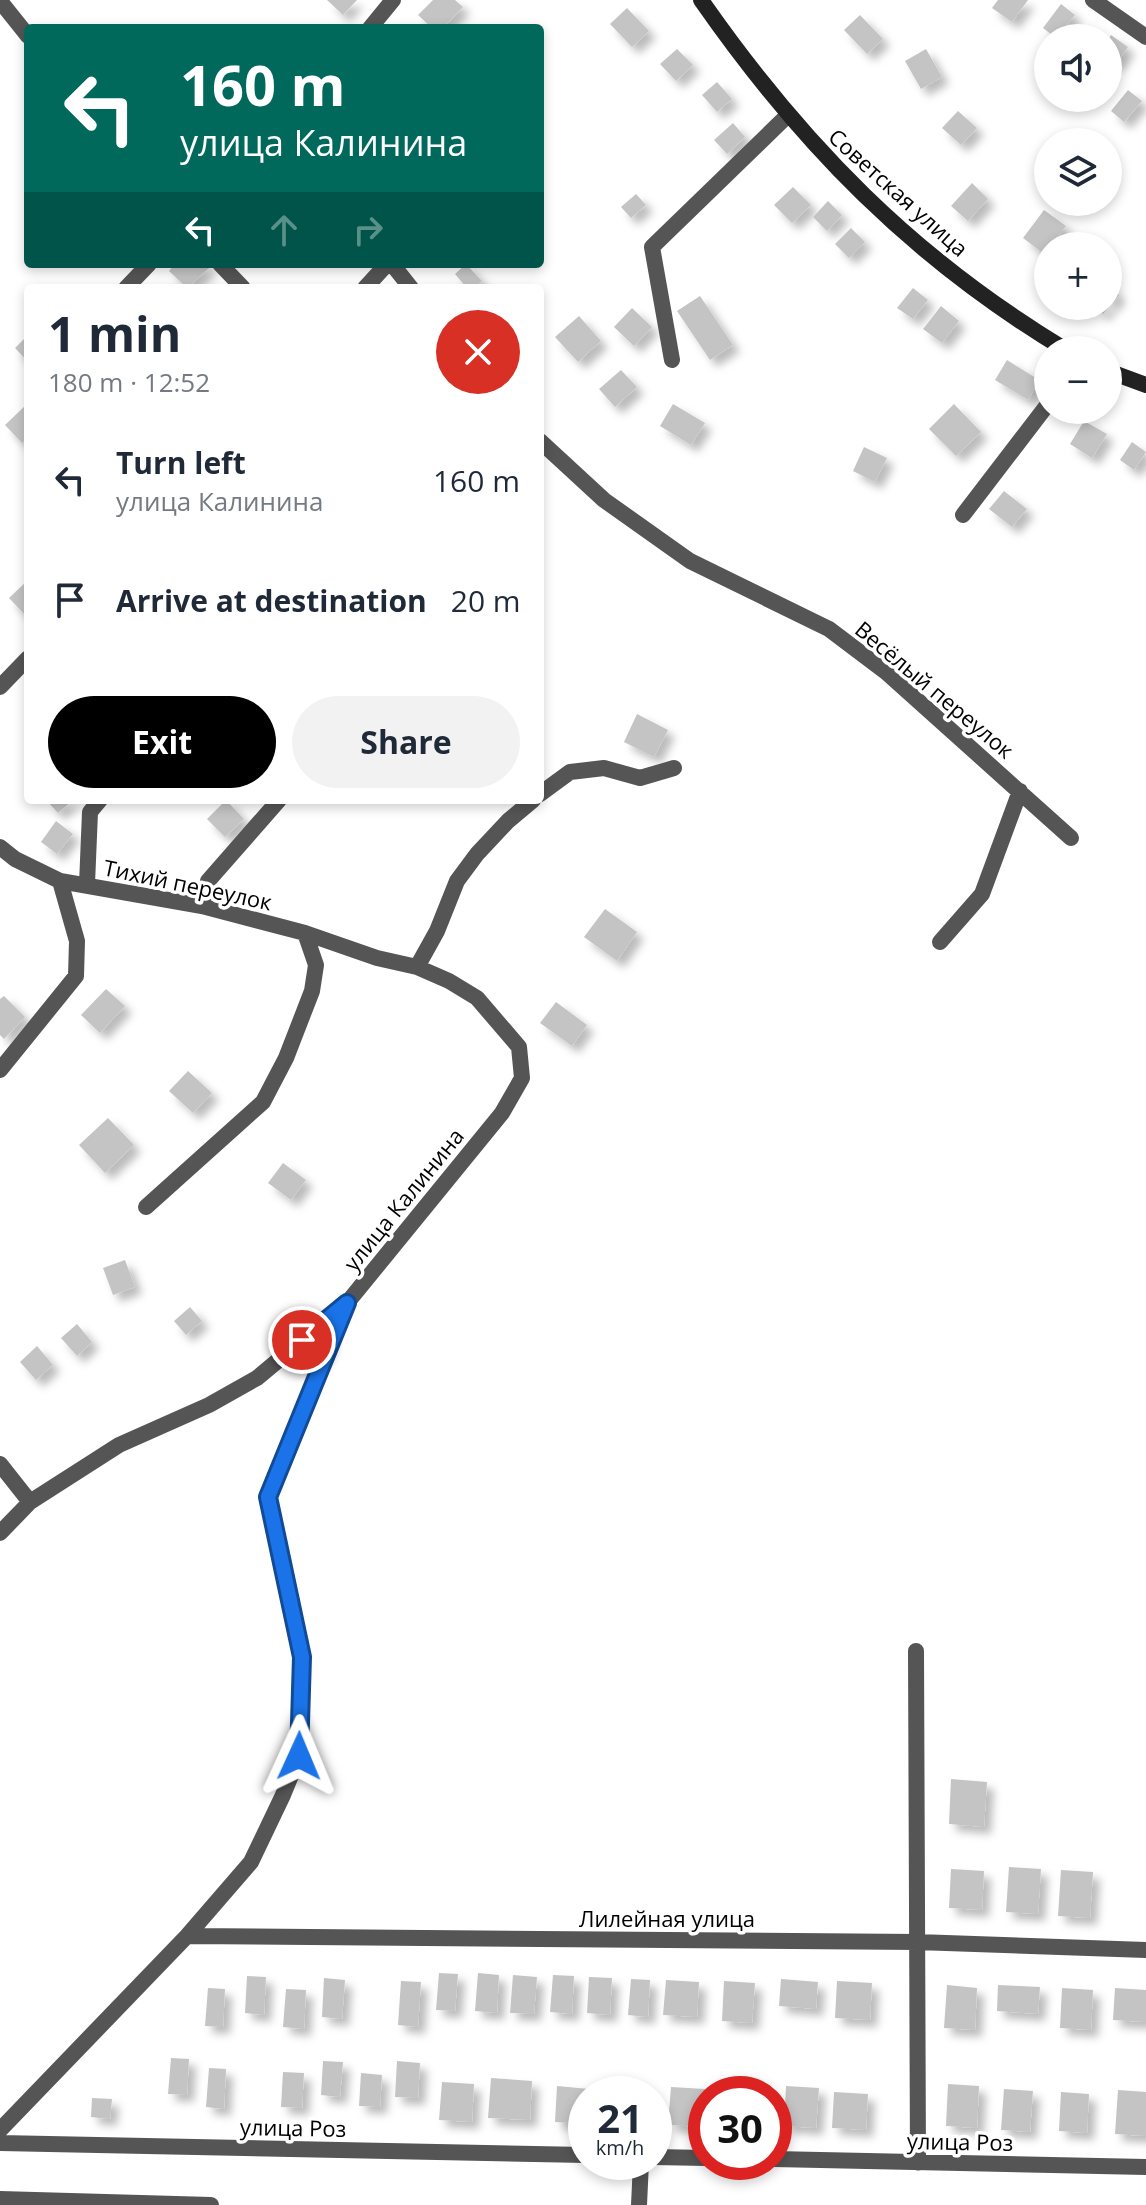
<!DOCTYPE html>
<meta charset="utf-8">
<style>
:root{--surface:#fff;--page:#f2f2f3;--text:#1f2937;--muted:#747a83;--accent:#000}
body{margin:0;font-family:"Open Sans",sans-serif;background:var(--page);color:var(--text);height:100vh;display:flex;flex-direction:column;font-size:30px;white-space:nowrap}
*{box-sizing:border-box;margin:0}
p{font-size:26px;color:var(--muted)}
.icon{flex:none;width:44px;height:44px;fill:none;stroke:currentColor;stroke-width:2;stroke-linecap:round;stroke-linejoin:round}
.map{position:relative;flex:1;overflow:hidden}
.side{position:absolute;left:24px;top:284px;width:520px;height:520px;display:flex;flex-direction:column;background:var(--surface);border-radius:8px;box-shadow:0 4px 12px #0003}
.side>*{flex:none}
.guide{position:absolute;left:24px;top:24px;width:520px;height:244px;border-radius:8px;box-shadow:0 4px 12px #0003;background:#00695c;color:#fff;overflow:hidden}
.fabs{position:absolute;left:1034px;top:24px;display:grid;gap:16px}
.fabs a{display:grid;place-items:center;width:88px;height:88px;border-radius:50%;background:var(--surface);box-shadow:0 4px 12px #0003;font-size:40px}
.speed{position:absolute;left:568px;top:2076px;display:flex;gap:16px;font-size:40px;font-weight:700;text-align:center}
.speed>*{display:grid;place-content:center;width:104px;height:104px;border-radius:50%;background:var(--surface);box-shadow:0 4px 12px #0003;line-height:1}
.speed small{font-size:20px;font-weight:400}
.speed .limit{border:12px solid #d22;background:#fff;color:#111}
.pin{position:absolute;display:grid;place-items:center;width:68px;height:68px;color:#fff;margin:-34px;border:4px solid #fff;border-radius:50%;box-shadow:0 2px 8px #0007}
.me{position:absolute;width:88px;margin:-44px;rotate:1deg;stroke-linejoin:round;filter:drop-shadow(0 0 6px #0008)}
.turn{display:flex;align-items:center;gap:28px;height:168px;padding:0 24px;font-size:36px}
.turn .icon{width:104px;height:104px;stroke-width:2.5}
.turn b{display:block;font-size:56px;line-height:68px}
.lanes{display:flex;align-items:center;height:76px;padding:0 24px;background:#0003;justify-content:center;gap:40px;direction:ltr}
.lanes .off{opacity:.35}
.round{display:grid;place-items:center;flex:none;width:84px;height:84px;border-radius:42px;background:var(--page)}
.overview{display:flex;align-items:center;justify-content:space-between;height:136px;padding:0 24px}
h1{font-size:48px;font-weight:700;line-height:60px}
.button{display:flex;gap:16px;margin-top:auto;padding:16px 24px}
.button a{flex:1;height:92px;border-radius:48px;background:var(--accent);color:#fff;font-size:32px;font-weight:700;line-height:92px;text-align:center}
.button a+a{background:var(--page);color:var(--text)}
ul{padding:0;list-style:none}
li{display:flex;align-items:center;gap:24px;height:120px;padding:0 24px}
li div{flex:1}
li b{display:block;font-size:30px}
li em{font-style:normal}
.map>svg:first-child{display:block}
.building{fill:#c4c4c4;filter:url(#shadow)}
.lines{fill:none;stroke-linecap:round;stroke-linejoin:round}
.street{stroke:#555;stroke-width:16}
.secondary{stroke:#222;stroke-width:16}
.route-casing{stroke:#114b97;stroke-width:20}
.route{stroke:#1a73e8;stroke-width:14}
.labels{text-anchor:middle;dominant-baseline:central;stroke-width:7;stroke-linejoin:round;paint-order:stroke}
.street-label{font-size:22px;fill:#000;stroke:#fff}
</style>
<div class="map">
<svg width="1146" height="2205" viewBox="0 0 1146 2205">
<defs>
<filter id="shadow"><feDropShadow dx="7" dy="7" stdDeviation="4" flood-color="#0004"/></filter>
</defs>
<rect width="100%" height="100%" fill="#fff"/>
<path class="building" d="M 327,0 L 357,0 L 343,15 Z
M 433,0 L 455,0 L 463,7 L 443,28 L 432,28 L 418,15 Z
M 998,0 L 1028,0 L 1012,22 L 992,8 Z
M 1061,4 L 1075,15 L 1056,38 L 1043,28 Z
M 627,8 L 649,31 L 632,47 L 610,24 Z
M 860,15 L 883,39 L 867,54 L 844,30 Z
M 1111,35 L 1128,47 L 1116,65 L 1108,59 L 1108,40 Z
M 677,49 L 693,65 L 676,81 L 660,64 Z
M 926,49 L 942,77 L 921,89 L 905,61 Z
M 717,82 L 732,99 L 717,112 L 702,95 Z
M 1128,90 L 1142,101 L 1124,122 L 1111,111 Z
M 958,111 L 977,128 L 961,145 L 942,128 Z
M 733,123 L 745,137 L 727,154 L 714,140 Z
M 972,183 L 988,199 L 968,221 L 951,206 Z
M 793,187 L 811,205 L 792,223 L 774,205 Z
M 636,194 L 646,205 L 631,218 L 621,207 Z
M 828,201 L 842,215 L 827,231 L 813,217 Z
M 1044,210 L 1066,226 L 1044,254 L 1023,238 Z
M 851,228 L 865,242 L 849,258 L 835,244 Z
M 175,264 L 205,264 L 209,268 L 187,288 L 169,271 Z
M 466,264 L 482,281 L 474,288 L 467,288 L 455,274 Z
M 1108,285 L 1119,295 L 1103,314 L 1093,306 L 1108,306 Z
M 913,288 L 928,300 L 913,319 L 897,308 Z
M 700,296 L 733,345 L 710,360 L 677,311 Z
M 941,306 L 959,321 L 942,343 L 923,329 Z
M 632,308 L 652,327 L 634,346 L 614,327 Z
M 579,316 L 601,341 L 578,362 L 555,337 Z
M 28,335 L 28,362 L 15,348 Z
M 1007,360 L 1039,380 L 1028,400 L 995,380 Z
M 621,370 L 637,387 L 615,407 L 599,389 Z
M 28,403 L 28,438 L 22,443 L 5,425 Z
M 673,404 L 705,423 L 691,445 L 660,426 Z
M 954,404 L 981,432 L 956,456 L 929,429 Z
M 1084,421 L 1107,434 L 1092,458 L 1070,444 Z
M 1132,442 L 1146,452 L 1134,470 L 1120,460 Z
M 864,447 L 887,458 L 875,482 L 853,471 Z
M 1004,491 L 1027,509 L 1012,527 L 989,509 Z
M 28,580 L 28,618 L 9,598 Z
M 637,714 L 668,730 L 654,757 L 624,742 Z
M 46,800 L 73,800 L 58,813 Z
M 226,800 L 244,819 L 225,837 L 207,819 Z
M 56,821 L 73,834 L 57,854 L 41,842 Z
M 605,909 L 637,932 L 617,961 L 584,937 Z
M 106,989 L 125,1006 L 100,1033 L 81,1015 Z
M 4,996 L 25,1017 L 4,1039 L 0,1035 L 0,999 Z
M 556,1002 L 587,1025 L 572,1046 L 540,1023 Z
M 188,1071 L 212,1093 L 193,1113 L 169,1091 Z
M 108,1118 L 134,1145 L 105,1173 L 79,1145 Z
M 283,1163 L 306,1180 L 291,1200 L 268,1183 Z
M 125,1260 L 135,1287 L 113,1295 L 103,1268 Z
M 190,1307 L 202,1321 L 186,1335 L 174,1321 Z
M 77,1324 L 92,1342 L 77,1356 L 61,1338 Z
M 37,1346 L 53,1365 L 36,1380 L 20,1362 Z
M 951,1779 L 987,1782 L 984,1827 L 949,1824 Z
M 1009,1867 L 1041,1869 L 1038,1914 L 1006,1912 Z
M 951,1869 L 984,1871 L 982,1910 L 949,1908 Z
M 1061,1870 L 1093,1872 L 1090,1918 L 1058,1916 Z
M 439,1973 L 458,1974 L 455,2011 L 436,2010 Z
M 478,1973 L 499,1975 L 497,2013 L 475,2011 Z
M 513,1975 L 537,1977 L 534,2014 L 510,2013 Z
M 553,1975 L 574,1976 L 572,2014 L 550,2012 Z
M 247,1976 L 266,1977 L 264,2015 L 245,2013 Z
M 589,1977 L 612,1978 L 610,2015 L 587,2013 Z
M 324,1978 L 345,1980 L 342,2019 L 322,2017 Z
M 631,1979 L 650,1980 L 648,2017 L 628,2015 Z
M 781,1979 L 818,1982 L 816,2009 L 779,2006 Z
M 666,1980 L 699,1982 L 697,2017 L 663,2015 Z
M 401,1981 L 421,1982 L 418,2027 L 398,2025 Z
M 724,1981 L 755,1983 L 752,2023 L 722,2021 Z
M 837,1981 L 872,1983 L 870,2020 L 835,2018 Z
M 947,1985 L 977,1988 L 975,2030 L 944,2028 Z
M 998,1985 L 1040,1987 L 1038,2014 L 997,2011 Z
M 208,1988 L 225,1989 L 223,2027 L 205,2026 Z
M 1062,1988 L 1093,1990 L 1091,2030 L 1060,2028 Z
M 1115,1988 L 1146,1990 L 1146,2022 L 1113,2020 Z
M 286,1989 L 306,1990 L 304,2029 L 283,2027 Z
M 171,2058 L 189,2059 L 187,2095 L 168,2094 Z
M 323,2061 L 343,2062 L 340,2097 L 321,2095 Z
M 397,2061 L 420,2063 L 418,2098 L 395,2097 Z
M 209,2068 L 226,2069 L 224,2109 L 206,2107 Z
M 283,2072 L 304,2073 L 302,2108 L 281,2107 Z
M 361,2073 L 382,2075 L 380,2107 L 359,2106 Z
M 491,2078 L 532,2081 L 530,2120 L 488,2118 Z
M 442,2082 L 474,2084 L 472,2122 L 439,2120 Z
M 948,2084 L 979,2086 L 977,2128 L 946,2126 Z
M 557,2086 L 589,2089 L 589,2094 L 586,2094 L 586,2124 L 555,2122 Z
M 786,2086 L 819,2088 L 816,2128 L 784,2126 Z
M 671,2087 L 705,2089 L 703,2127 L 668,2125 Z
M 1004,2089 L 1033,2091 L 1030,2132 L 1001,2130 Z
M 1118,2090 L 1146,2092 L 1146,2136 L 1115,2134 Z
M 834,2092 L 868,2094 L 866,2130 L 832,2128 Z
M 1061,2092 L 1089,2094 L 1087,2133 L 1059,2131 Z
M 92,2098 L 112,2099 L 110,2119 L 91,2117 Z"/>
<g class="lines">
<path class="street" d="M 1093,0 L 1146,37
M 0,1 L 28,36
M 370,28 L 393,0
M 220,264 L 243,288
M 392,264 L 411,288
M 126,288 L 149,264
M 365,288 L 387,264
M 672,360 L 652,247 L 788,115
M 540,441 L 604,500 L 690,561 L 829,629 L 886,672 L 1071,838
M 963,515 L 1048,404
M 0,687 L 28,658
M 540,794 L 570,772 L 604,768 L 640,778 L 674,768
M 0,847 L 15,859 L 60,881 L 202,906 L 305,933 L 377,958 L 417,967 L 449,981 L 477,998 L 519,1047 L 522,1078 L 502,1113 L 347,1303 L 257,1378 L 209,1405 L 119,1445 L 30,1502 L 0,1533
M 87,884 L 90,812 L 100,800
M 202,906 L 208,881 L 279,800
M 940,942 L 982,894 L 1020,791
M 417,967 L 437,931 L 457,881 L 477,854 L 508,821 L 533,800
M 0,1070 L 76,976 L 77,941 L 60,881
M 146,1207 L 263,1102 L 286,1058 L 312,991 L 316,965 L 305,933
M 0,1464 L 30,1502
M 916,1651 L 918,2163
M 187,1936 L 917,1942 L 1146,1950
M 0,2130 L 187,1936 L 251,1862 L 283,1795 L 299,1756 L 302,1657 L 268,1497 L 346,1305
M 0,2143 L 586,2155
M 654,2157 L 706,2158
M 774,2159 L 1146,2167
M 0,2199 L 211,2205
M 639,2205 L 641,2162"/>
<path class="secondary" d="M 701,0 C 802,145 913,258 1066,350
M 1108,371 L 1146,385"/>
</g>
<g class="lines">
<g class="route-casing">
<path id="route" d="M 299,1756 L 302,1657 L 268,1497 L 347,1303 L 302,1340"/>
</g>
<use href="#route" class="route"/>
</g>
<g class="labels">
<g class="street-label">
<text transform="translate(899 192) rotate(42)">Советская улица</text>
<text transform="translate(935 689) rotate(40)">Весёлый переулок</text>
<text transform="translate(188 884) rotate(12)">Тихий переулок</text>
<text transform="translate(403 1199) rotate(-51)">улица Калинина</text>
<text x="667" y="1918">Лилейная улица</text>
<text transform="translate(293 2127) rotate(1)">улица Роз</text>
<text transform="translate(960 2141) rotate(1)">улица Роз</text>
</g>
</g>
</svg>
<div class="fabs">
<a><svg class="icon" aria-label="sound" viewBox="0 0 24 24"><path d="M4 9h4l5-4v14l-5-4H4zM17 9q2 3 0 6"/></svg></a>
<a><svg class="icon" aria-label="layers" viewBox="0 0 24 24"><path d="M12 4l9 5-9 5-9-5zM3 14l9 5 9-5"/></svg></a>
<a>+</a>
<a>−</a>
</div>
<div class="speed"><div>21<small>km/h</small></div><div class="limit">30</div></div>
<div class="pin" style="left:302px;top:1340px;background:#d93025"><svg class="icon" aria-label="arrive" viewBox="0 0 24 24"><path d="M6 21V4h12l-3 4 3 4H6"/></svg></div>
<svg class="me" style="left:299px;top:1756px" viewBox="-20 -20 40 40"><path d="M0-17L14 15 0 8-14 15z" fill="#1a73e8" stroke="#fff" stroke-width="4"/></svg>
<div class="guide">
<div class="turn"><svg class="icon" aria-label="left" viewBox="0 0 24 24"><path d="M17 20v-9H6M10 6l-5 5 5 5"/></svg><div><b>160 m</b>улица Калинина</div></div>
<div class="lanes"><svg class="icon" aria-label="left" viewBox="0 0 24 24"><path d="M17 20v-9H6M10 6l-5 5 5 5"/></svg><svg class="icon off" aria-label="ahead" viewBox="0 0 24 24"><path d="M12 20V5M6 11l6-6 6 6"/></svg><svg class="icon off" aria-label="right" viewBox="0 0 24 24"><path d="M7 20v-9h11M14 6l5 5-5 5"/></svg></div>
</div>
<section class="side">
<div class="overview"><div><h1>1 min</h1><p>180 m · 12:52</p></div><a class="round" style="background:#d93025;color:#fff"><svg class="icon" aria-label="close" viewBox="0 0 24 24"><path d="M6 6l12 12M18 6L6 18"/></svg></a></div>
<ul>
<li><svg class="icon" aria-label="left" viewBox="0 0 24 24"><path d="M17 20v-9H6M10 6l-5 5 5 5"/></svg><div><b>Turn left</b><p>улица Калинина</p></div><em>160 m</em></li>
<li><svg class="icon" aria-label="arrive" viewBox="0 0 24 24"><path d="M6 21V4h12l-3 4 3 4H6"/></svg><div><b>Arrive at destination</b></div><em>20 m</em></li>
</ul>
<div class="button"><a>Exit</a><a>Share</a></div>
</section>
</div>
